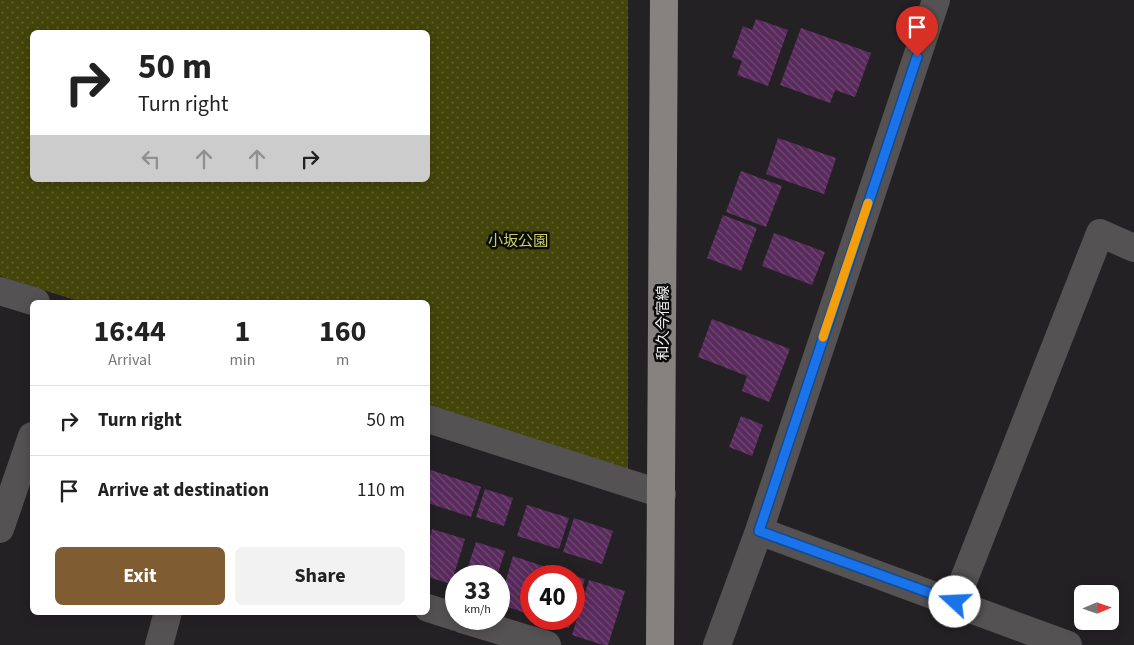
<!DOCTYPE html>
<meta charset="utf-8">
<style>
:root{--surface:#fff;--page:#f2f2f2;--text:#222;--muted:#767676;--line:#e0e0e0;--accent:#805c32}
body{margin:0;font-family:"Source Sans 3","Noto Sans JP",sans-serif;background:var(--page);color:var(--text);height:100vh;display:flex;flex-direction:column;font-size:19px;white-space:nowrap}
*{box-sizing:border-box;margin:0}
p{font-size:16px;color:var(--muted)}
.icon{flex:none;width:28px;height:28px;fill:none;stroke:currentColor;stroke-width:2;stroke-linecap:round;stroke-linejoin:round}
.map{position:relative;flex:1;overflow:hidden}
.sheet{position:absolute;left:30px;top:300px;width:400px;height:315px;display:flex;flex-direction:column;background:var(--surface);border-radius:8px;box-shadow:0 2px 12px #0003}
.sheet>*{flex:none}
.guide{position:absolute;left:30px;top:30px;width:400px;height:152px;border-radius:8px;box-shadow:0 2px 12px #0003;background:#fff;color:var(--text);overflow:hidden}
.needle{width:32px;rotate:88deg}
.tools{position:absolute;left:1074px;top:585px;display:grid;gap:10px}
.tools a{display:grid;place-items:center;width:45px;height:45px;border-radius:8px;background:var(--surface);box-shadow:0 2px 12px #0003;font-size:25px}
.speed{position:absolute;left:445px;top:565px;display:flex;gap:10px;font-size:25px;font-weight:700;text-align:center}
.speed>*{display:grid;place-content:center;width:65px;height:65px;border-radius:50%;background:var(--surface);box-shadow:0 2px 12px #0003;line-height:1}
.speed small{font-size:12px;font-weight:400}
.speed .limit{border:8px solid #d22;background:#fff;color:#111}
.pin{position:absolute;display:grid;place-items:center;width:42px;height:42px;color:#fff;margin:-51px -21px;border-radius:50% 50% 50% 0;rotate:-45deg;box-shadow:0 0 5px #0007}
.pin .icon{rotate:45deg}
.me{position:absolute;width:55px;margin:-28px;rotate:290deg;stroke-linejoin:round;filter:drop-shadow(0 0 4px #0008)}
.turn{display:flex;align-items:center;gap:18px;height:105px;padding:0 25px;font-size:22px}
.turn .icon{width:65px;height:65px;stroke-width:2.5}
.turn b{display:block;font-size:35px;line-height:42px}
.lanes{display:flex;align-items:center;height:48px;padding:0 25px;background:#0003;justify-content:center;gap:25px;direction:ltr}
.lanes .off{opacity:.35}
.eta{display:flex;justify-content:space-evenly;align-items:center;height:85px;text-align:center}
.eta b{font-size:30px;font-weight:700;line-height:35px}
.action{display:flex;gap:10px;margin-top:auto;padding:10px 25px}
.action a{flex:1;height:58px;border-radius:8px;background:var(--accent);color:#fff;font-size:20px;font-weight:700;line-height:58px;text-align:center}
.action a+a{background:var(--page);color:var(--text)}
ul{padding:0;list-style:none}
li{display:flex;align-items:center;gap:15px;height:70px;padding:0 25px;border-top:1px solid var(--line)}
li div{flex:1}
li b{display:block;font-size:19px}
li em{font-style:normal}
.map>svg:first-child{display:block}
.park{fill:url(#park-dots);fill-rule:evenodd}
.building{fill:url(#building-back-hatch)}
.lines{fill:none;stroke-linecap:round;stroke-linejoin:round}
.minor{stroke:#545252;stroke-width:28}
.major{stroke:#868280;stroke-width:28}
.route-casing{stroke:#114b97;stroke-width:12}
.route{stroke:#1a73e8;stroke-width:9}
.slow{stroke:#f59e0b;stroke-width:9}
.labels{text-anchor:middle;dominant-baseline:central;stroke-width:5;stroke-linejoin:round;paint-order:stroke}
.park-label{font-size:15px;fill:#cdd066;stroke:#0c0b0c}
.street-label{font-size:15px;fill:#eeecee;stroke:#0c0b0c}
</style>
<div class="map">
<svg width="1134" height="645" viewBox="0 0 1134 645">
<defs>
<pattern id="park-dots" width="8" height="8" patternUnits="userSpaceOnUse" patternTransform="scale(1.25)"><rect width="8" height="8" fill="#44450a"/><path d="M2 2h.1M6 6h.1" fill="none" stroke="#5f602e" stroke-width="1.8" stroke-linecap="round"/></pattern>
<pattern id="building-back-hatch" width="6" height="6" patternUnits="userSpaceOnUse" patternTransform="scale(1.25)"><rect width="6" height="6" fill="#592b5d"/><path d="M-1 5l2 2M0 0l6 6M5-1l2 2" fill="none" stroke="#714a75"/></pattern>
</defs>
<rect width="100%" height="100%" fill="#242124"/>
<path class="park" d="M 0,0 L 628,0 L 628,479 L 428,414 L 428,302 L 81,302 L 0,276 ZM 32,32 L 428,32 L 428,180 L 32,180 Z"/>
<path class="building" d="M 756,19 L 788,30 L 768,86 L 737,75 L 742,61 L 732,57 L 743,26 L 752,30 Z
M 801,28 L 871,53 L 855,97 L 835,90 L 830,103 L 780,85 Z
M 778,138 L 836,158 L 824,194 L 766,174 Z
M 741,171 L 782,186 L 766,227 L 726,212 Z
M 723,215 L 757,228 L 741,271 L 707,258 Z
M 774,233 L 825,252 L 812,285 L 762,266 Z
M 712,319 L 790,349 L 769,402 L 742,391 L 747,376 L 698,357 Z
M 741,416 L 763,425 L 752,456 L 729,447 Z
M 428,469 L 481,487 L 471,517 L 428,503 Z
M 485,489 L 513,498 L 504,526 L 476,517 Z
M 527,505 L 569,518 L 559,549 L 517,536 Z
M 574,518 L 613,531 L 602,564 L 563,552 Z
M 432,529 L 465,539 L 451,584 L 428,577 L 428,544 Z
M 476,542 L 505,551 L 497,576 L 465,576 Z
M 513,556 L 546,567 L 543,576 L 531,576 L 531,615 L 499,604 Z
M 551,568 L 585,579 L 574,612 L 574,576 L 548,576 Z
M 589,580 L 625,591 L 608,645 L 603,645 L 572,635 Z
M 540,619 L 572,619 L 569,628 Z"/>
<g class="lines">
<path class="minor" d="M 0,291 L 36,302
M 428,419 L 662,494
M 0,529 L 32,436
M 759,531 L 1068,645
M 955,602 L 1100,233 L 1134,248
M 428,608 L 456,617
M 462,619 L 547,645
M 159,645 L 168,612
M 717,645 L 759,531 L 936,0"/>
<path class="major" d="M 660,645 L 664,0"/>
</g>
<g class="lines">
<g class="route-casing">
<path id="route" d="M 917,57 L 759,531 L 955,602"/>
</g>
<use href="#route" class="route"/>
<path class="slow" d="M 823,337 L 868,203"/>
</g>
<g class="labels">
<g class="park-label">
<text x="518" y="241">小坂公園</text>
</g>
<g class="street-label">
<text transform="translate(663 323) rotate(-90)">和久今宿線</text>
</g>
</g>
</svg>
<div class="tools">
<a><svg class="needle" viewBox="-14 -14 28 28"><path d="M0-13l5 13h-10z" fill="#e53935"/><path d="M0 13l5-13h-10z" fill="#767676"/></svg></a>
</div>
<div class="speed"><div>33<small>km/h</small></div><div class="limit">40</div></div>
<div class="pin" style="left:917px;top:57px;background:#d93025"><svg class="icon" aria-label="arrive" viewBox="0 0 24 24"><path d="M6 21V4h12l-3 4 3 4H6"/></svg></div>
<svg class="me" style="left:955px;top:602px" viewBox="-20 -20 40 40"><circle r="19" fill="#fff"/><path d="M0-13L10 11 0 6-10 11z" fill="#1a73e8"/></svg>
<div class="guide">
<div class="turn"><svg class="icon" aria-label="right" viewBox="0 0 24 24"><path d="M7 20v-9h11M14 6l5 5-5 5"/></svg><div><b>50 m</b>Turn right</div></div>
<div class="lanes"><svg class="icon off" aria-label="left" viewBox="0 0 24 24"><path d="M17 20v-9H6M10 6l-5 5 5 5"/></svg><svg class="icon off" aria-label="ahead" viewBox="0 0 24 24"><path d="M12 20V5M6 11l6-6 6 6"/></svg><svg class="icon off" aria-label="ahead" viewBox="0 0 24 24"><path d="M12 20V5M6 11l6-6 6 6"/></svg><svg class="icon" aria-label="right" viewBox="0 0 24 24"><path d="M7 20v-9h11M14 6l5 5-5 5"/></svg></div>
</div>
<section class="sheet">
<div class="eta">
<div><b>16:44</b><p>Arrival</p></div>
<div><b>1</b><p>min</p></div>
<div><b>160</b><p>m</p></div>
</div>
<ul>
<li><svg class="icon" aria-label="right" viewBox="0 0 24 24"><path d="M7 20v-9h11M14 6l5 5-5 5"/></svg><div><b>Turn right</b></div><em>50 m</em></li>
<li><svg class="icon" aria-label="arrive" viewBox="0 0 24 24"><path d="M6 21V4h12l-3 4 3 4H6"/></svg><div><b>Arrive at destination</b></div><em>110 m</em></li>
</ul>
<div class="action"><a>Exit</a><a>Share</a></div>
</section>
</div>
